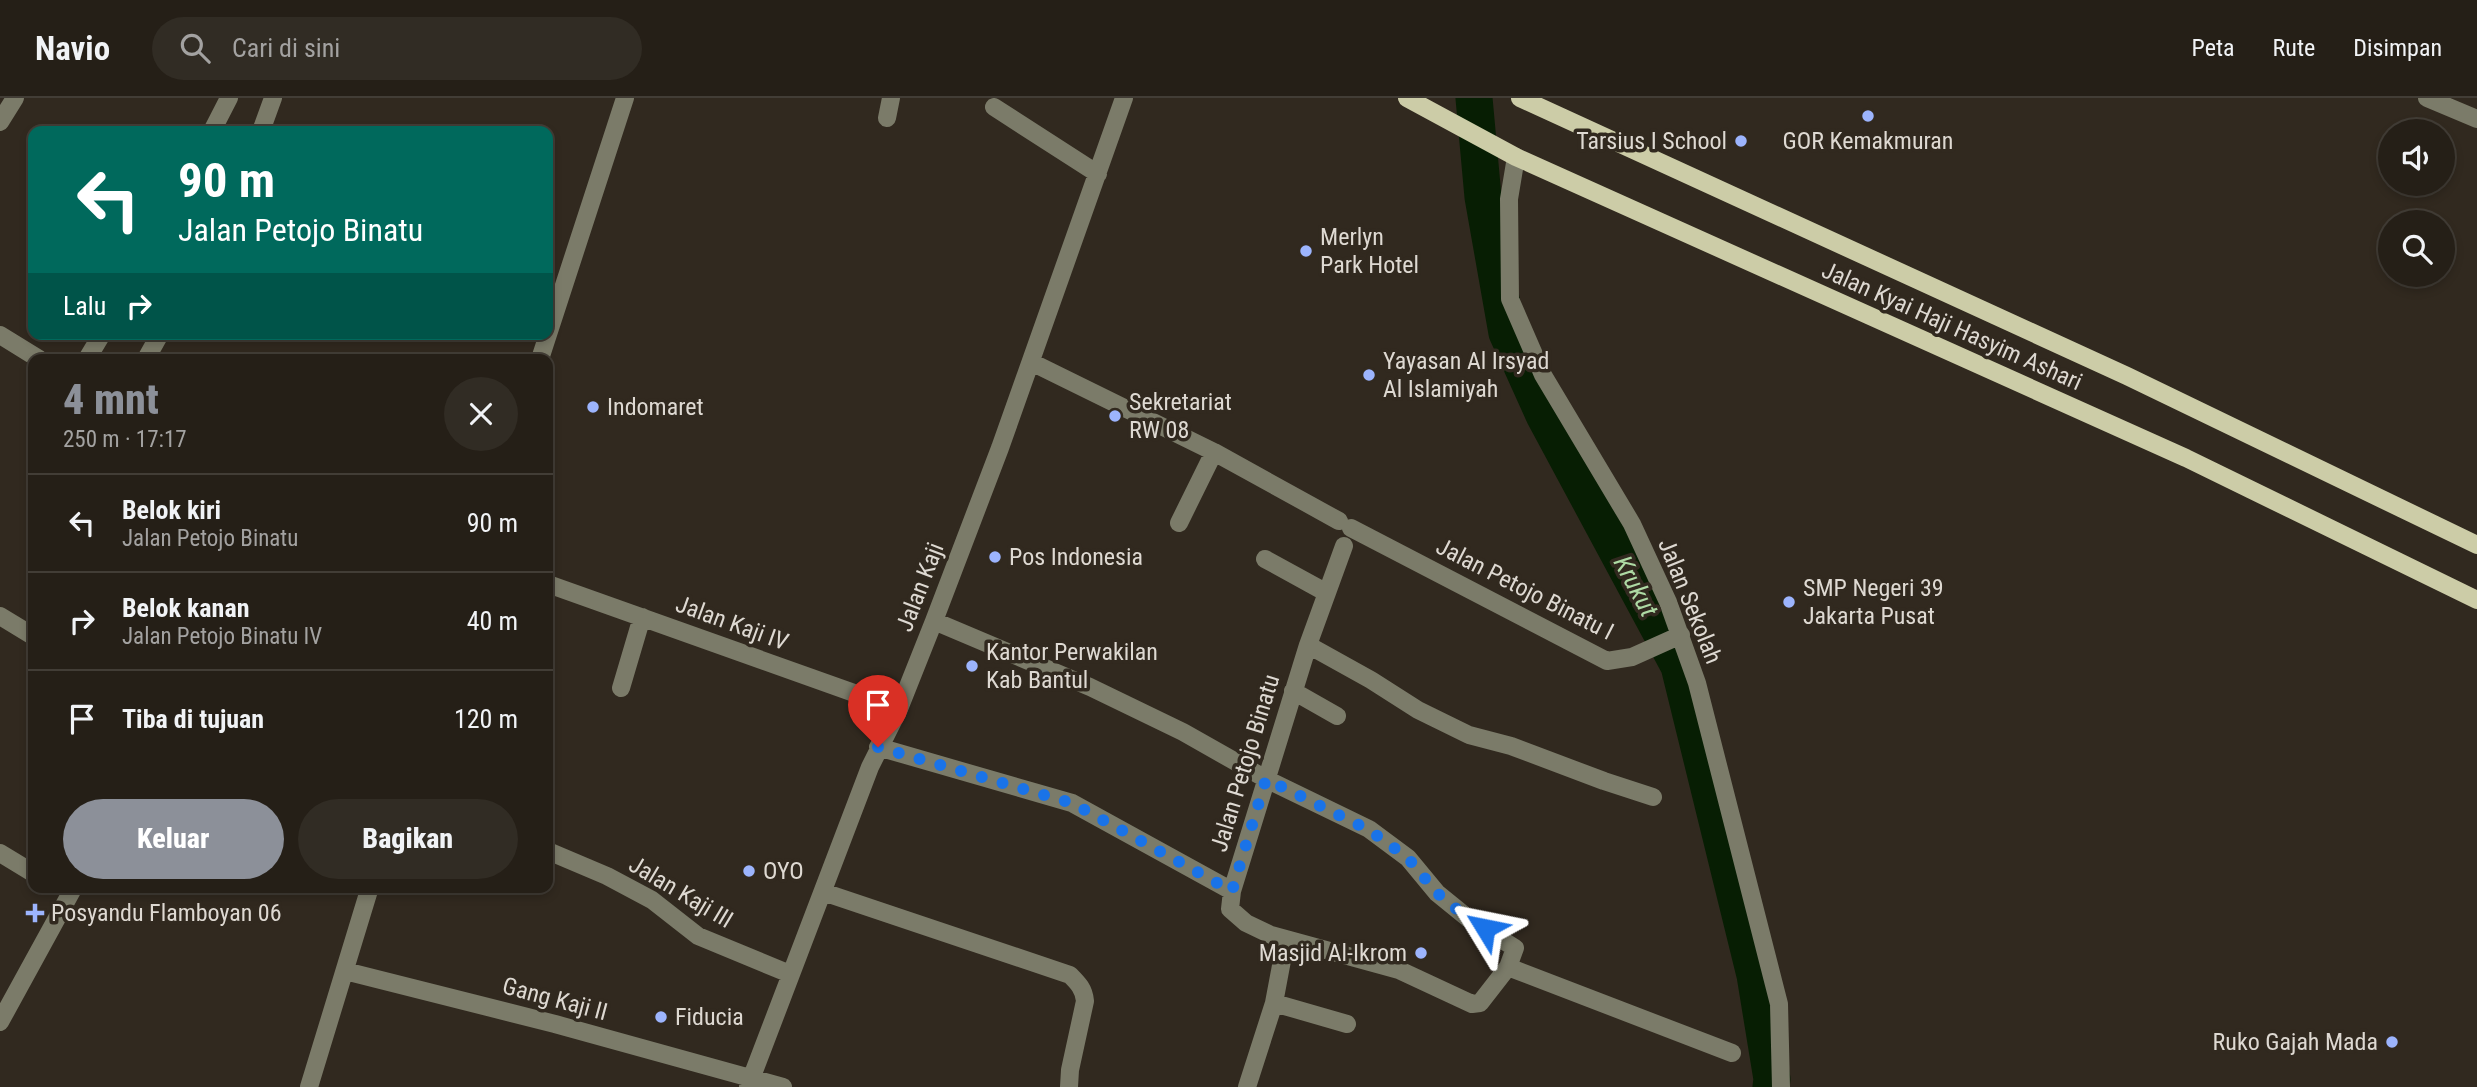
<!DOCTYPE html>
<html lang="id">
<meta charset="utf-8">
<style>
:root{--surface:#251f17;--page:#312c24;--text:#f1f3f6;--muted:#a3a2a1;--line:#423d36;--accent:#8c9099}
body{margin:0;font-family:"Roboto Condensed",sans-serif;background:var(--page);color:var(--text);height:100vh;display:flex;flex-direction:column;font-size:26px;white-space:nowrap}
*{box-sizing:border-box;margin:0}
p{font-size:23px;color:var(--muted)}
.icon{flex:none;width:38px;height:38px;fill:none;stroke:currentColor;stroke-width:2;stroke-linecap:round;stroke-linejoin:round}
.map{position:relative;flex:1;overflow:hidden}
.details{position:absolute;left:28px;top:256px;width:525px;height:539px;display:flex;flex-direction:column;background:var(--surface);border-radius:14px;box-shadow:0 4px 10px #0003,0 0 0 2px var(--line)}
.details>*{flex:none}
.banner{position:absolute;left:28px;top:28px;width:525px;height:214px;border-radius:14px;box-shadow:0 4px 10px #0003,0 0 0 2px var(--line);background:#00695c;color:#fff;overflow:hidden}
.controls{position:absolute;left:2378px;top:21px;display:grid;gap:14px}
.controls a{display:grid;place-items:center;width:77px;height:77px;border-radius:50%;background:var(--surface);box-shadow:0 4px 10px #0003,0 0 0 2px var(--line);font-size:35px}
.pin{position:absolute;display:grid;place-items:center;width:60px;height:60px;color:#fff;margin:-72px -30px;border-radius:50% 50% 50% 0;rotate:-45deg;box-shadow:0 0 7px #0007}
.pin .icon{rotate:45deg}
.me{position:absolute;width:77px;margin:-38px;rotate:305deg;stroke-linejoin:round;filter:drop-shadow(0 0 5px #0008)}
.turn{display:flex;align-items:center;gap:24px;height:147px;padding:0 35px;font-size:32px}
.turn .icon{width:91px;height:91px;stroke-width:2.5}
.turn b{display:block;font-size:49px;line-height:60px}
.then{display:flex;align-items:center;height:66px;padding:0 35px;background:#0003;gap:14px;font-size:26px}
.round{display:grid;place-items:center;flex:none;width:74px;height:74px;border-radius:37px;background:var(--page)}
.summary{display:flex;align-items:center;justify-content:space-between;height:119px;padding:0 35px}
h1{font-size:42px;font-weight:800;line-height:52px;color:var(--accent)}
.cta{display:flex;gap:14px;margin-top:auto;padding:14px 35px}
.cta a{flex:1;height:80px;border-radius:42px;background:var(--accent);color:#fff;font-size:28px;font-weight:800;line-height:80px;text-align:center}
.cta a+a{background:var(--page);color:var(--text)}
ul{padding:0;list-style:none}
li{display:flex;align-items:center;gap:21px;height:98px;padding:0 35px;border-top:2px solid var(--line)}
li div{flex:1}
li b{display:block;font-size:26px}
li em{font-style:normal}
header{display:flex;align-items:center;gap:42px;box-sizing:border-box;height:98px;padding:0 35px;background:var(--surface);border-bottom:2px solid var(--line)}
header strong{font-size:33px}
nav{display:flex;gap:38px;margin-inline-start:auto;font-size:24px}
.search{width:490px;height:63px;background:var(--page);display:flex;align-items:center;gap:18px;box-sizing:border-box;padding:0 24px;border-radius:38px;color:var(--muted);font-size:26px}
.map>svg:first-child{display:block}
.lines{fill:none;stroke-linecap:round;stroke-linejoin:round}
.river{stroke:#071e03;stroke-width:37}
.minor{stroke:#7b7b69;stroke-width:18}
.major{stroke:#cccca7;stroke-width:18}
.route{stroke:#1a73e8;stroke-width:12;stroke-dasharray:0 21.6}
.poi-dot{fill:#9cb4fd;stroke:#31291f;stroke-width:2.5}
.labels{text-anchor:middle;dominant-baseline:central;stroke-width:7;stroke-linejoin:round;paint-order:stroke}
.poi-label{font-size:24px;fill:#ded9d2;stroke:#31291f;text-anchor:start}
.street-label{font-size:24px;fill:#ded9d2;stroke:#31291f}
.water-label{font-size:26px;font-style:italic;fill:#aedaa4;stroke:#31291f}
</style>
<header>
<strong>Navio</strong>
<div class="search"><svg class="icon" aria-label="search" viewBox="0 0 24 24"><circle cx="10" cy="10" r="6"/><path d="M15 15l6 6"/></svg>Cari di sini</div>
<nav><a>Peta</a><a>Rute</a><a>Disimpan</a></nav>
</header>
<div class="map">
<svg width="2477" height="989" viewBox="0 0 2477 989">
<rect width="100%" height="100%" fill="#31291f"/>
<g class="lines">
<path class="river" d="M 1474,0 L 1483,99 L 1507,235 L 1544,317 L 1679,568 L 1755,877 L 1772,981 L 1771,989"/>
<path class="minor" d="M 2427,0 L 2477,21
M 994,9 L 1098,76
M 887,20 L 891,0
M 0,24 L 15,0
M 212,33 L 229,0
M 261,33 L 273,0
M 1516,59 L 1509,101 L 1510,201 L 1543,277 L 1632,426 L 1668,504 L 1697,585 L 1779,906 L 1781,989
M 0,237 L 39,261
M 87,261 L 102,236
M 146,261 L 160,236
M 540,261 L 625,0
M 1031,264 L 1214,354 L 1339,423
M 1179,425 L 1214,354
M 1351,430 L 1607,563 L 1632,559 L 1681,537
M 1344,448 L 1308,547 L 1232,793 L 1230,811 L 1246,825 L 1271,837 L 1399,872 L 1472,906 L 1480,905 L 1508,869
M 1265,461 L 1327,495
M 548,486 L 899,611
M 0,518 L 33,538
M 934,523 L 1090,589 L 1183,634 L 1266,681 L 1369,731 L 1408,760 L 1437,795 L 1469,821 L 1515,850 L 1508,869 L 1732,955
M 1308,547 L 1371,582 L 1418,612 L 1469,637 L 1511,648 L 1604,683 L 1653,699
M 621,590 L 642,519
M 1293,593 L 1337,618
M 878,649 L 1072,705 L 1232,793
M 548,753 L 607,778 L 652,802 L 698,838 L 790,876
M 0,755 L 33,775
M 823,794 L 1070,877 C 1078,885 1084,891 1085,903 L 1070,972 L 1069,989
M 345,873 L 555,926 L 783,989
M 1274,905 L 1347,926
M 0,924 L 74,789
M 309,989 L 370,789
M 748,989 L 870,669 L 899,611 L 934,523 L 1000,350 L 1124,0
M 1247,989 L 1274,905 L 1286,841"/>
<path class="major" d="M 1407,0 L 1516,59 L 2186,360 L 2477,502
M 1520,0 L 2127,278 L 2477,447"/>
</g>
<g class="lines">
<path class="route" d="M 878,649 L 1072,705 L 1232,793 L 1266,681 L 1369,732 L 1408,760 L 1437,795 L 1469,821 L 1485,830"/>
</g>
<g class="poi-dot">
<circle cx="1868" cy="18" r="7"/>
<circle cx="1741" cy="43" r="7"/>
<circle cx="1306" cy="153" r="7"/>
<circle cx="1369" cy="277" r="7"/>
<circle cx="593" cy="309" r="7"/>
<circle cx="1115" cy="318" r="7"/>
<circle cx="995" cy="459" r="7"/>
<circle cx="1789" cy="504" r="7"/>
<circle cx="972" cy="568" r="7"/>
<circle cx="749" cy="773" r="7"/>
<path d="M31.5 804.5h7v7h7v7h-7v7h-7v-7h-7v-7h7z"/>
<circle cx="1421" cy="855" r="7"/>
<circle cx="661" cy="919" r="7"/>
<circle cx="2392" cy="944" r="7"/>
</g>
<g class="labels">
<g class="poi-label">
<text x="1727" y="43" text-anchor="end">Tarsius I School</text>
<text x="1868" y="43" text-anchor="middle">GOR Kemakmuran</text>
<text x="1320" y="139">Merlyn<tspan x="1320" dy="28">Park Hotel</tspan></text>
<text x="1383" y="263">Yayasan Al Irsyad<tspan x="1383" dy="28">Al Islamiyah</tspan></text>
<text x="1129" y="304">Sekretariat<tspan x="1129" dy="28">RW 08</tspan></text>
<text x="607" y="309">Indomaret</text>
<text x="1009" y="459">Pos Indonesia</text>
<text x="1803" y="490">SMP Negeri 39<tspan x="1803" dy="28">Jakarta Pusat</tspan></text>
<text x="986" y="554">Kantor Perwakilan<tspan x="986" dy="28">Kab Bantul</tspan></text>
<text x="763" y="773">OYO</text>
<text x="51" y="815">Posyandu Flamboyan 06</text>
<text x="1407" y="855" text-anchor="end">Masjid Al-Ikrom</text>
<text x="675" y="919">Fiducia</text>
<text x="2378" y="944" text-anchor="end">Ruko Gajah Mada</text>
</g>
<g class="street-label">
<text transform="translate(1952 228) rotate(24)">Jalan Kyai Haji Hasyim Ashari</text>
<text transform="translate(920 489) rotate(-69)">Jalan Kaji</text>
<text transform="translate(1525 491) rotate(27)">Jalan Petojo Binatu I</text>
<text transform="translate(1690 503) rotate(68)">Jalan Sekolah</text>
<text transform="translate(732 525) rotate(20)">Jalan Kaji IV</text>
<text transform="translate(1245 665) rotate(-73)">Jalan Petojo Binatu</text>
<text transform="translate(681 794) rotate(31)">Jalan Kaji III</text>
<text transform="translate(555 901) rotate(15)">Gang Kaji II</text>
</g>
<g class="water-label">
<text transform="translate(1636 488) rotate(62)">Krukut</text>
</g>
</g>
</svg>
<div class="controls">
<a><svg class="icon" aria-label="sound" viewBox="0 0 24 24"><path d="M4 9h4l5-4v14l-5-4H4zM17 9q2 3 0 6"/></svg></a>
<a><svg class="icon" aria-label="search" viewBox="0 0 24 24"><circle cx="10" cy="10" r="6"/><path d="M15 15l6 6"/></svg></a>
</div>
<div class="pin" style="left:878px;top:649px;background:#d93025"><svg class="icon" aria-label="arrive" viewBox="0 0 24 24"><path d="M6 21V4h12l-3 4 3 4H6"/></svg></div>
<svg class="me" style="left:1485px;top:830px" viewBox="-20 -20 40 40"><path d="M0-17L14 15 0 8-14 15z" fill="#1a73e8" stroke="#fff" stroke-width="4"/></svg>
<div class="banner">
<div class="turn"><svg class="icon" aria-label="left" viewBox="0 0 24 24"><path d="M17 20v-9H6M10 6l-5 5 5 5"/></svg><div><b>90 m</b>Jalan Petojo Binatu</div></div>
<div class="then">Lalu<svg class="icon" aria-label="right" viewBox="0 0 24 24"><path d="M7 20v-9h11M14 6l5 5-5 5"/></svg></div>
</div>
<section class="details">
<div class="summary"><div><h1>4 mnt</h1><p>250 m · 17:17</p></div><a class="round"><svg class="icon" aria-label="close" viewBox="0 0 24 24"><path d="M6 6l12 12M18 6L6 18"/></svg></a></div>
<ul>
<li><svg class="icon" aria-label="left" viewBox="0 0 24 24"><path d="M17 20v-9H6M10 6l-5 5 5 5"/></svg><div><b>Belok kiri</b><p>Jalan Petojo Binatu</p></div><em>90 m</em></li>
<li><svg class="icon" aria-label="right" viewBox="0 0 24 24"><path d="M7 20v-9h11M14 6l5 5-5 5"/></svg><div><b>Belok kanan</b><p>Jalan Petojo Binatu IV</p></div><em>40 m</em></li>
<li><svg class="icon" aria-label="arrive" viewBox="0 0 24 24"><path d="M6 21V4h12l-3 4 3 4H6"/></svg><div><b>Tiba di tujuan</b></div><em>120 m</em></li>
</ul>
<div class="cta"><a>Keluar</a><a>Bagikan</a></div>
</section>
</div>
